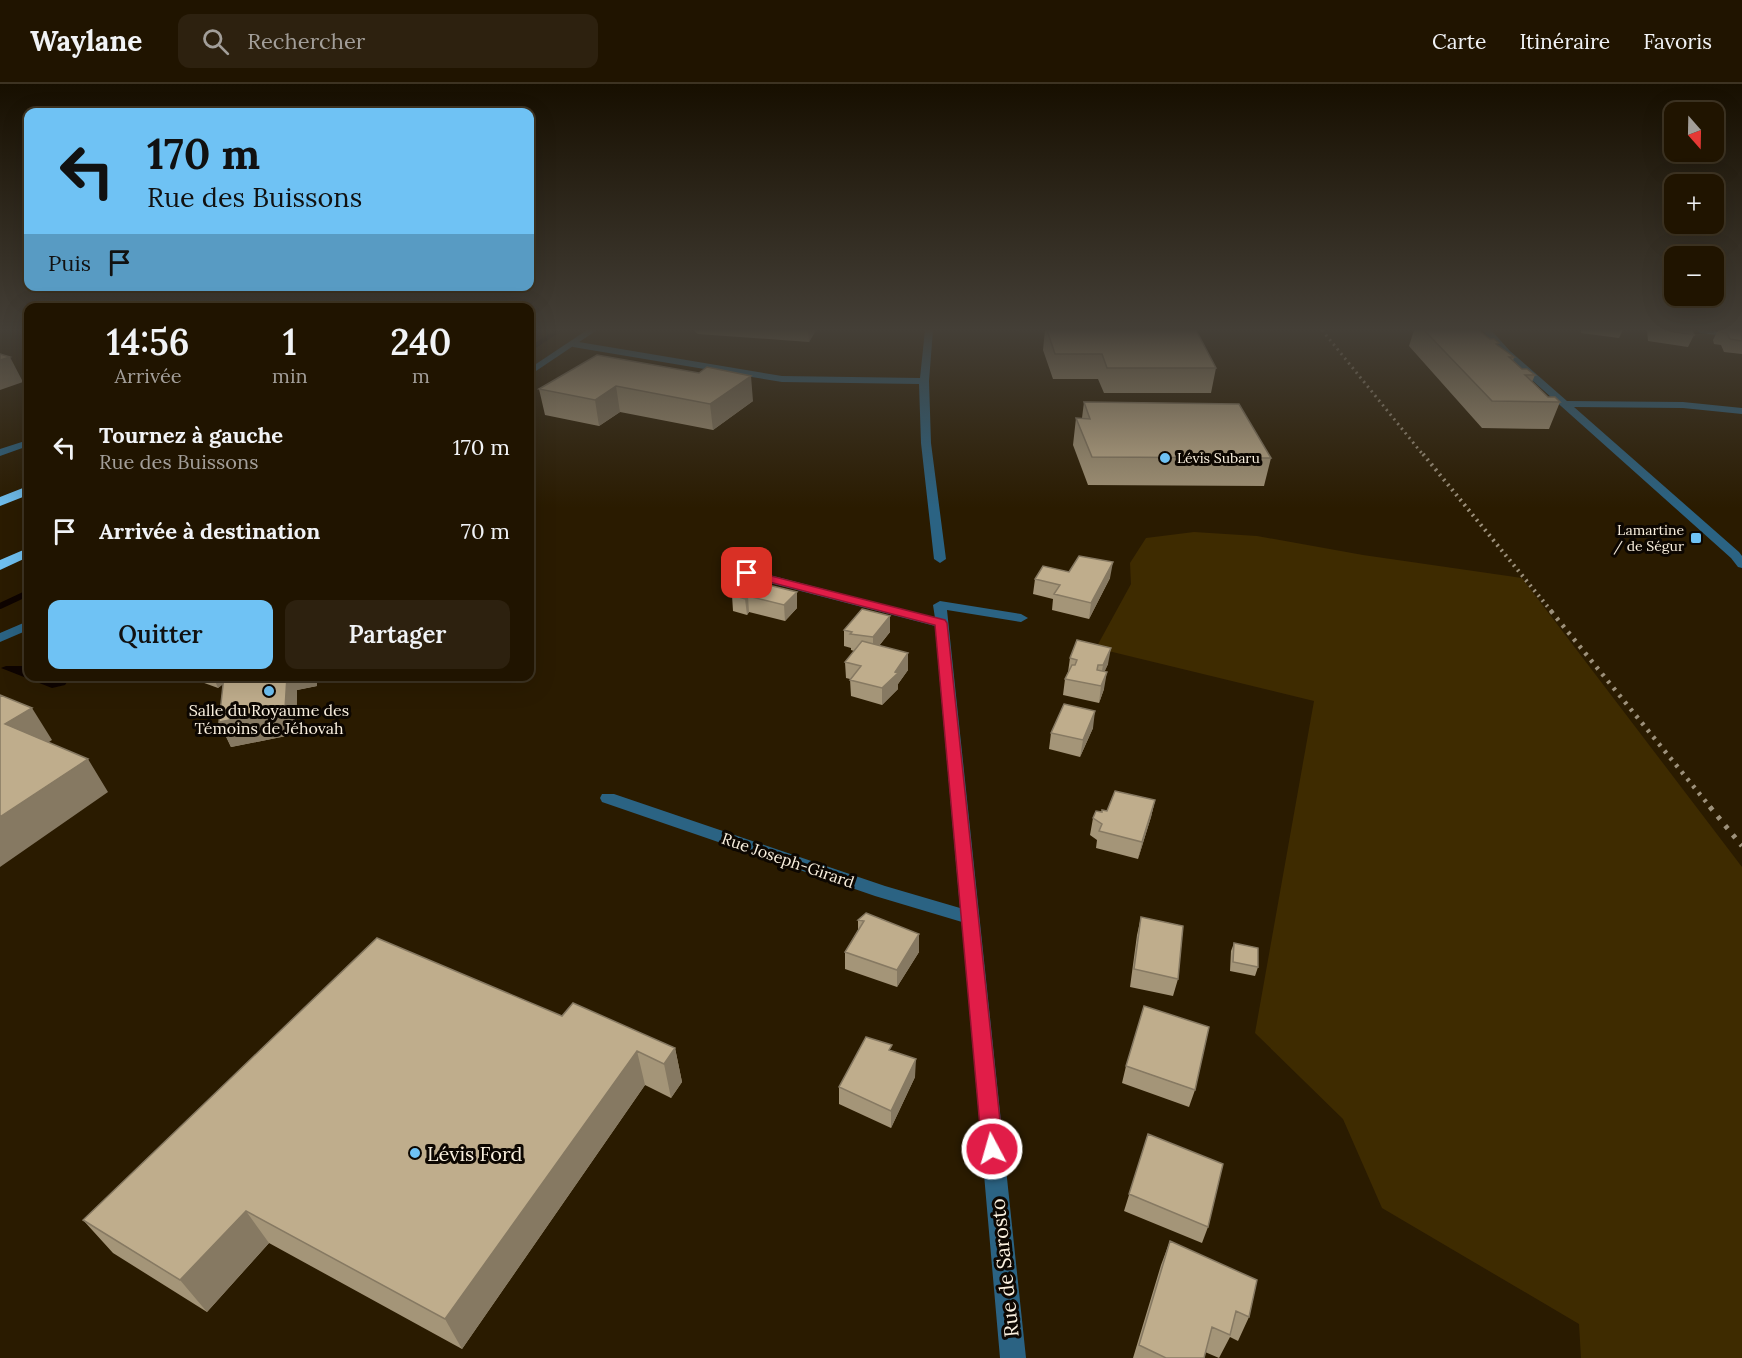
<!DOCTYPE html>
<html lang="fr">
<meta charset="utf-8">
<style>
:root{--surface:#201400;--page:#2d210f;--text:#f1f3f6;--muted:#a29e99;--line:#3d3322;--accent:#6fc2f4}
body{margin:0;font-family:Lora,serif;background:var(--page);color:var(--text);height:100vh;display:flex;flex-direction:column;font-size:22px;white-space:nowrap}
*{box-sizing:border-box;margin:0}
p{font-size:20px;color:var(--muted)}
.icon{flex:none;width:33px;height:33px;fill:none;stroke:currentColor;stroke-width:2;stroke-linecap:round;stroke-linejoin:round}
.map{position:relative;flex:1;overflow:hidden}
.drawer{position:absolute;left:24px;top:219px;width:510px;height:378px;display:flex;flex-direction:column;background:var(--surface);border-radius:12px;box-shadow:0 6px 24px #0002,0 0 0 2px var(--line)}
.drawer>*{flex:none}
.top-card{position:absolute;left:24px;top:24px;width:510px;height:183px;border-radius:12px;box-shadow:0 6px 24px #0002,0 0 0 2px var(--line);background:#6fc2f4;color:#111;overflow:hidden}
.needle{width:39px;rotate:160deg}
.fabs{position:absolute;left:1664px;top:18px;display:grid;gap:12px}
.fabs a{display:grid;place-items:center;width:60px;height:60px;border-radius:12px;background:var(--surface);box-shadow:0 6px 24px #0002,0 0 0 2px var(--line);font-size:30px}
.pin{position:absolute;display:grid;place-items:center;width:51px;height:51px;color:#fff;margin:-26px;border-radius:12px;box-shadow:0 3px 9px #0006}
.me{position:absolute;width:66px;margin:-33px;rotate:354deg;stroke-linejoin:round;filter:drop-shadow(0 0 4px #0008)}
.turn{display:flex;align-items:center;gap:21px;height:126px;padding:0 24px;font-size:27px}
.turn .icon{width:78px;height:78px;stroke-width:2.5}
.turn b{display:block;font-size:42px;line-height:51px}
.then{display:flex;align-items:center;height:57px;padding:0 24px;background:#0003;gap:12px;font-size:22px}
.eta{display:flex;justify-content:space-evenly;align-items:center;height:102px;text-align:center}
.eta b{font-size:36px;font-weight:600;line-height:42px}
.primary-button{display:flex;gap:12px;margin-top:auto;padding:12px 24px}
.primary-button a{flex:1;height:69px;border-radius:12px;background:var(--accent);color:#111;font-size:24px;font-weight:600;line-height:69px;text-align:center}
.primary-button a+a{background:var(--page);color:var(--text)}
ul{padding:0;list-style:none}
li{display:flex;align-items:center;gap:18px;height:84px;padding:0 24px}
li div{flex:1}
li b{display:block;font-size:22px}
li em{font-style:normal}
header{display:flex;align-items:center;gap:36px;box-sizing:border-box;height:84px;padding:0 30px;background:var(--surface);border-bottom:2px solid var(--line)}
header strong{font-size:28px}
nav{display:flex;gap:33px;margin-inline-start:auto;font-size:21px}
.search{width:420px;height:54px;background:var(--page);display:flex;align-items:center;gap:15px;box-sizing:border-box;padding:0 21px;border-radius:12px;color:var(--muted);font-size:22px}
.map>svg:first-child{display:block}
.green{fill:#3e2b00}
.water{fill:#0e0400}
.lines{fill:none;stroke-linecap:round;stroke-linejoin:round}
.stream-far1{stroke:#0e0400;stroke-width:4.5}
.stream{stroke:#0e0400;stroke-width:6}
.minor{fill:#2b6383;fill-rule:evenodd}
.tertiary{fill:#2b6383;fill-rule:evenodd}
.motorway{fill:#6fbfef;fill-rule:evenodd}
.rail-far3{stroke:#9d917b;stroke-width:3;stroke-dasharray:2 4;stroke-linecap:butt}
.rail-far2{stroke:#9d917b;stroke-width:4;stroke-dasharray:2 4.5;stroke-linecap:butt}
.rail-far1{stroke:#9d917b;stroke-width:4.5;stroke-dasharray:3 6;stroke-linecap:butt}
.rail{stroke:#9d917b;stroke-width:5;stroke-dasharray:4 8;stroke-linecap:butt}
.wall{fill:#a49578}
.shaded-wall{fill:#867962}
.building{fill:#bfad8c;stroke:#867962;stroke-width:1.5}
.route{fill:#e11d48;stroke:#92132f;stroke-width:1.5}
.poi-dot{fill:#6fc2f4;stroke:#0d0701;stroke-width:2}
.labels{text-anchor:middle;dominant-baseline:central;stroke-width:6;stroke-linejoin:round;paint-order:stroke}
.far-poi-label{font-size:14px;fill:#faf0df;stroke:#0d0701;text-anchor:start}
.poi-label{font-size:16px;fill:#faf0df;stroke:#0d0701}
.street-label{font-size:16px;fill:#faf0df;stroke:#0d0701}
.near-poi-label{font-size:20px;fill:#faf0df;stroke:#0d0701;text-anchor:start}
.near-street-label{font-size:20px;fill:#faf0df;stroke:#0d0701}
</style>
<header>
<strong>Waylane</strong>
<div class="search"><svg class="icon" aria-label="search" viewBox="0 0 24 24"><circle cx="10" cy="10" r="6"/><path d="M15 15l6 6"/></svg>Rechercher</div>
<nav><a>Carte</a><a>Itinéraire</a><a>Favoris</a></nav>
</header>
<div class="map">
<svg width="1742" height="1274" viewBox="0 0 1742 1274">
<rect width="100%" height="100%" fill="#2a1b00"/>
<path class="green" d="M 1194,448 L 1257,452 L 1363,471 L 1522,494 L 1742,783 L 1742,1274 L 1581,1274 L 1579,1240 L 1382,1124 L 1343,1035 L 1255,949 L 1314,617 L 1096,564 L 1131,500 L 1130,479 L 1146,454 Z"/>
<path class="water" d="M 6,582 L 28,582 L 28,592 L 71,593 L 65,601 L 52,604 L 1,584 Z"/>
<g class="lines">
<path class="stream-far1" d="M 530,265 L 559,246"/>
<path class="stream" d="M 0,522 L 28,509"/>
<path class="minor" d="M 925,246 L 933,246 L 929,297 L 931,359 L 946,475 L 940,479 L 934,475 L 921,359 L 919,300 L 782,298 L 573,263 L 569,260 L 573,257 L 782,292 L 920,294 Z
M 1482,246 L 1491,246 L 1510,267 L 1567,317 L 1683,318 L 1742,324 L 1742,330 L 1683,324 L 1574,323 L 1739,468 L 1742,472 L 1742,484 L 1738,483 L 1731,474 L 1504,271 Z
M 28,356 L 28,362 L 0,372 L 0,365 Z
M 747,485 L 935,534 L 933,521 L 940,517 L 1021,530 L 1028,534 L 1021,538 L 947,526 L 1026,1274 L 1000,1274 L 962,838 L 875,812 L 602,718 L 600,714 L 602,710 L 614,710 L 885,802 L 960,824 L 935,542 L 743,492 L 741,489 L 743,486 Z"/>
<path class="tertiary" d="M 587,246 L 597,246 L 530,291 L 530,284 Z
M 1696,246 L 1742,248 L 1742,254 L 1700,249 Z
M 28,537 L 28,546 L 0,558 L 0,549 Z"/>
<path class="motorway" d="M 28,402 L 28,411 L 0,422 L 0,413 Z
M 28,464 L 28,473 L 0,486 L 0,476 Z"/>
<path class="rail-far3" d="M 1322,246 L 1424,372"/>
<path class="rail-far2" d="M 1423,370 L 1552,528"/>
<path class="rail-far1" d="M 1551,527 L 1711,724"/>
<path class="rail" d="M 1710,723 L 1742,762"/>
</g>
<path class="wall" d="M 693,246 L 816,246 L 809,258 L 698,250 Z
M 1045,246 L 1196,246 L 1216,284 L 1211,309 L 1104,309 L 1098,295 L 1053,295 L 1043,266 Z
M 1414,246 L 1480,246 L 1480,247 L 1498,262 L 1514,273 L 1513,277 L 1522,285 L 1535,291 L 1532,298 L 1548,313 L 1560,318 L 1549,345 L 1482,344 L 1409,262 Z
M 1581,246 L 1623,246 L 1619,254 L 1581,249 Z
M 1647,246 L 1693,246 L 1694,251 L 1688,263 L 1648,257 Z
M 1718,246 L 1742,246 L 1742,270 L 1724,268 L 1721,261 L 1714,260 L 1713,256 Z
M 597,271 L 753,317 L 713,346 L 620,328 L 599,342 L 545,331 L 539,305 Z
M 1084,318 L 1271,374 L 1264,402 L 1088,401 L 1073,361 L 1076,334 L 1082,334 Z
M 1069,488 L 1110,494 L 1089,535 L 1052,526 L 1053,515 L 1033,510 L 1035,495 Z
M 742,501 L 797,524 L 785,537 L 749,528 L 747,531 L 733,527 L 732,511 Z
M 844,546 L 890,548 L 879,562 L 908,586 L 898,600 L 898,605 L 882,621 L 851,612 L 850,595 L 846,594 L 845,578 L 854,567 L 851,566 L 851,564 L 844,562 Z
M 1070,574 L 1108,580 L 1104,588 L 1104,605 L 1099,619 L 1063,611 L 1065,595 L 1068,588 Z
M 185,592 L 330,592 L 317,595 L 317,602 L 297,606 L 296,650 L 231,663 L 219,638 L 223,600 L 218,604 Z
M 1093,644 L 1080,673 L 1049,665 L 1051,649 Z
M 1155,716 L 1151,733 L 1138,775 L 1096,764 L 1097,756 L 1090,751 L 1093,734 L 1102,728 Z
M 866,829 L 919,868 L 897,903 L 845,885 L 845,868 L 858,846 L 858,836 Z
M 1141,833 L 1178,895 L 1173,912 L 1130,903 L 1137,851 Z
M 1234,859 L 1258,883 L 1255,892 L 1230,887 L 1231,867 Z
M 562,932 L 675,964 L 682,998 L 671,1014 L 645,1001 L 462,1265 L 269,1159 L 207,1228 L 113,1169 L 83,1136 Z
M 1126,982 L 1195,1006 L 1189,1023 L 1122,999 Z
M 915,993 L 891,1044 L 839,1020 L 839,1003 Z
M 1148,1050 L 1208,1143 L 1202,1159 L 1124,1127 Z
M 1170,1157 L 1249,1233 L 1238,1257 L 1230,1253 L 1219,1274 L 1205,1268 L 1204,1274 L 1133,1274 L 1161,1181 Z"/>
<path class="shaded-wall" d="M 808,246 L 816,246 L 809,258 Z
M 10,273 L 23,298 L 0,306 L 0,276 Z
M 751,292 L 753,317 L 713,346 L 710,320 Z
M 616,302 L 620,328 L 599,342 L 595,316 Z
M 1113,478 L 1110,494 L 1089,535 L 1091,519 Z
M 797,508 L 797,524 L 785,537 L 784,521 Z
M 748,512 L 749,528 L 747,531 L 745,515 Z
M 890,532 L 890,548 L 873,569 L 873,553 Z
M 1111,564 L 1108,580 L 1100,598 L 1103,581 Z
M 908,569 L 908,586 L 898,600 L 898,605 L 882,621 L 882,604 Z
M 1107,588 L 1104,605 L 1099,619 L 1101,602 Z
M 213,592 L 224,592 L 226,598 L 218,604 Z
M 287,592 L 330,592 L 317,595 L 317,602 L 297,606 L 296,650 L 231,663 L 219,638 Z
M 32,624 L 52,656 L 26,673 L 5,640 Z
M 1095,627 L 1093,644 L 1080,673 L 1083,656 Z
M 88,675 L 108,708 L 0,783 L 0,733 Z
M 1155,716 L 1151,733 L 1138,775 L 1142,758 Z
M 919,850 L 919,868 L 897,903 L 897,886 Z
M 675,964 L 682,998 L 671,1014 L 664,980 Z
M 637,967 L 645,1001 L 462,1265 L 445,1235 Z
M 916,975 L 915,993 L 891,1044 L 891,1027 Z
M 246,1127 L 269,1159 L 207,1228 L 180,1196 Z"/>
<path class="building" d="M 1047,246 L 1196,246 L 1216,284 L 1107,284 L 1102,270 L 1055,270 Z
M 1424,246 L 1479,246 L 1490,255 L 1494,255 L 1499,259 L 1496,260 L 1514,273 L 1509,273 L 1522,285 L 1527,285 L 1535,291 L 1525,291 L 1548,313 L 1555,313 L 1560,318 L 1492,317 Z
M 1660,246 L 1693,246 L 1694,251 Z
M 1719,246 L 1742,246 L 1742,257 L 1730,255 L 1727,249 L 1720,248 Z
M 0,270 L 10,273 L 0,276 Z
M 597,271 L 699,289 L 707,283 L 751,292 L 710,320 L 616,302 L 595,316 L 539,305 Z
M 1084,318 L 1239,320 L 1271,374 L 1092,373 L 1076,334 L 1090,335 Z
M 1079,472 L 1113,478 L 1091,519 L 1054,510 L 1060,501 L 1035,495 L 1043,482 L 1069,488 Z
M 756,498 L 797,508 L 784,521 L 748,512 L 745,515 L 732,511 L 742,501 L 751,504 Z
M 862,525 L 890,532 L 873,553 L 850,550 L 852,548 L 844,546 Z
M 1077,556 L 1111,564 L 1103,581 L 1098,581 L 1097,586 L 1107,588 L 1101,602 L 1065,595 L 1072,581 L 1075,581 L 1077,576 L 1070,574 Z
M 862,557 L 908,569 L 895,588 L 898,589 L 882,604 L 850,596 L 861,582 L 845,578 Z
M 224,592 L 287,592 L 285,625 L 219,638 Z
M 0,611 L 32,624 L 5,640 L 88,675 L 0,733 Z
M 1064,620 L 1095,627 L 1083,656 L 1051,649 Z
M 1115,707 L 1155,716 L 1142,758 L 1099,747 L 1102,740 L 1093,734 L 1096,727 L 1102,728 L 1102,726 L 1107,727 Z
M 866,829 L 919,850 L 897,886 L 845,868 L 864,837 L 858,836 Z
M 1141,833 L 1183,842 L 1178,895 L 1134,885 Z
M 377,854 L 562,932 L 573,919 L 675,964 L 664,980 L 637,967 L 445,1235 L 246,1127 L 180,1196 L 83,1136 Z
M 1234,859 L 1258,864 L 1258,883 L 1233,878 Z
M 1144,922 L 1209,943 L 1195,1006 L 1126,982 Z
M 866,953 L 892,961 L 889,966 L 916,975 L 891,1027 L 839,1003 Z
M 1148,1050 L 1223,1080 L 1208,1143 L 1129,1110 Z
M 1170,1157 L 1257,1196 L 1249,1233 L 1236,1227 L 1230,1251 L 1212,1243 L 1204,1274 L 1166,1274 L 1139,1261 Z"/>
<linearGradient id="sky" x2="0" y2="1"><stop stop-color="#170f00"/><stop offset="0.58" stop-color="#443f37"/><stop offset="1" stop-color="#443f37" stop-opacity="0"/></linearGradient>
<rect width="1742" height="424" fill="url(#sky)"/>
<path class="route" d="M 747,486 L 945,536 L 947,539 L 1003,1065 L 1000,1072 L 992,1075 L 985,1072 L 982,1065 L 935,541 L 743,491 L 743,487 Z"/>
<g class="poi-dot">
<circle cx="1165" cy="374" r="6"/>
<rect x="1690" y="448" width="12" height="12" rx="3"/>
<circle cx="269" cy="607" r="6"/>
<circle cx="415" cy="1069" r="6"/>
</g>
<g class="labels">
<g class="far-poi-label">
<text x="1177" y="374">Lévis Subaru</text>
<text x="1684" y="446" text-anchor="end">Lamartine<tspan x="1684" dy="16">/ de Ségur</tspan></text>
</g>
<g class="poi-label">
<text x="269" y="626">Salle du Royaume des<tspan x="269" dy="18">Témoins de Jéhovah</tspan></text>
</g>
<g class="street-label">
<text transform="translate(788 776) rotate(19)">Rue Joseph-Girard</text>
</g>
<g class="near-poi-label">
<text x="427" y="1069">Lévis Ford</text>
</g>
<g class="near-street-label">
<text transform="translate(1004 1184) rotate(-96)">Rue de Sarosto</text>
</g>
</g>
</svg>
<div class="fabs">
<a><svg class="needle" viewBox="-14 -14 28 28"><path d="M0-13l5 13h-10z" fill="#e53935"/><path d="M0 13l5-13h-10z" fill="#a29e99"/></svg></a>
<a>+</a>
<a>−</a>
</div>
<div class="pin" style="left:747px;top:489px;background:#d93025"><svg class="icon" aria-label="arrive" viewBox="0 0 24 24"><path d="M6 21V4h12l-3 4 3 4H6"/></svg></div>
<svg class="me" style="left:992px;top:1065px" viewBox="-20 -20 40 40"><circle r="17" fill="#e11d48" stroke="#fff" stroke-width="3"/><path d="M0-11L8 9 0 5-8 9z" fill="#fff"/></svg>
<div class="top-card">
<div class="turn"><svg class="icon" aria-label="left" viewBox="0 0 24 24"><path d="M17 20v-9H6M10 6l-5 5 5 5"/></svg><div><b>170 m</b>Rue des Buissons</div></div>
<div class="then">Puis<svg class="icon" aria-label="arrive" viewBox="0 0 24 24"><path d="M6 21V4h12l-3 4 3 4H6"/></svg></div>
</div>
<section class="drawer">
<div class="eta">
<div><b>14:56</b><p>Arrivée</p></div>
<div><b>1</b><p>min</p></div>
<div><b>240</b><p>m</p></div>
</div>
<ul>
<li><svg class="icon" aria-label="left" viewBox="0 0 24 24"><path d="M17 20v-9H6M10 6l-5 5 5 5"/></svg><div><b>Tournez à gauche</b><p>Rue des Buissons</p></div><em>170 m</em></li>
<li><svg class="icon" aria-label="arrive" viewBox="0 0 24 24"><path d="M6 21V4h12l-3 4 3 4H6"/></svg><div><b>Arrivée à destination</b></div><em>70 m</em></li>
</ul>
<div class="primary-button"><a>Quitter</a><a>Partager</a></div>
</section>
</div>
